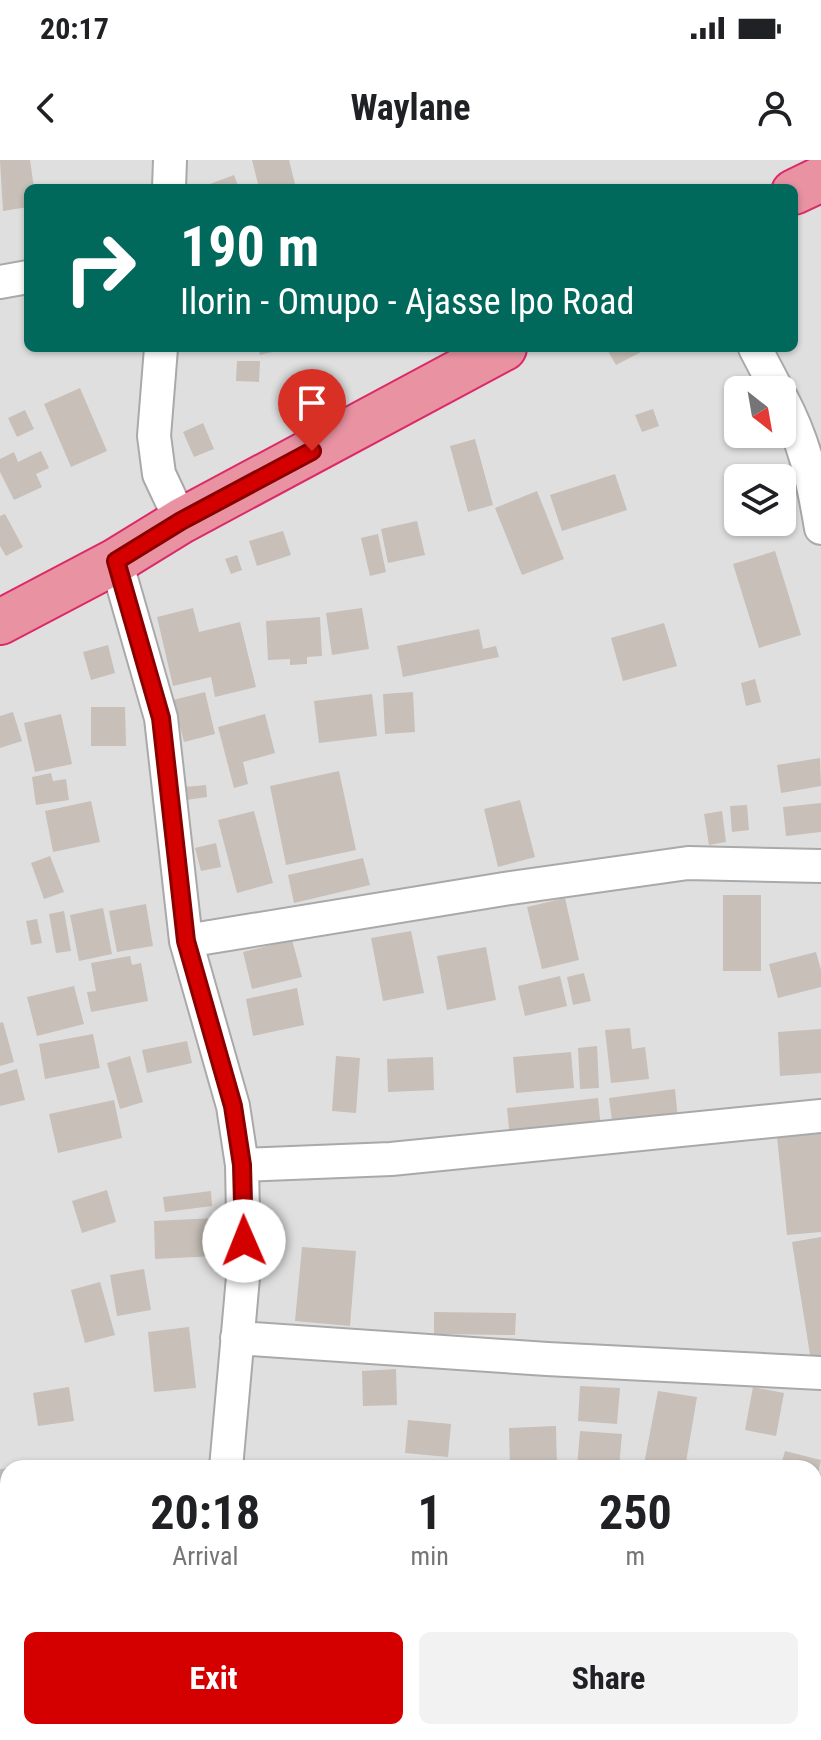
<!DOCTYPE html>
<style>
:root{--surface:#fff;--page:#f2f2f2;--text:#202124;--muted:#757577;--accent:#d40000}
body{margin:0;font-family:"Roboto Condensed",sans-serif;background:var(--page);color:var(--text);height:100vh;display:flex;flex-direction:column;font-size:30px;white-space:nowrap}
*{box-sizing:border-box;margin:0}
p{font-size:26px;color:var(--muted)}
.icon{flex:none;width:44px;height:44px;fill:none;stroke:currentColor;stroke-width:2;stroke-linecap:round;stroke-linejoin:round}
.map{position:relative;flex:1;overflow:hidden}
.side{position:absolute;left:0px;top:1300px;width:822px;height:280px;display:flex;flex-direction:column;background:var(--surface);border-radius:24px 24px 0 0;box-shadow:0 2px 6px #0004}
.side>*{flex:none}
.hud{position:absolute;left:24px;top:24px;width:774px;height:168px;border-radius:12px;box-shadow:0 2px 6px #0004;background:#00695c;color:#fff;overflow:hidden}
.needle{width:52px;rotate:149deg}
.fabs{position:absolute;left:724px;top:216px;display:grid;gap:16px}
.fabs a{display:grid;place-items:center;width:72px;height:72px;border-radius:12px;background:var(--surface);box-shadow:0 2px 6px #0004;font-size:40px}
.pin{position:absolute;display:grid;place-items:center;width:68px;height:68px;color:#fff;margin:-82px -34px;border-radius:50% 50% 50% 0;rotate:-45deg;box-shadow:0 0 8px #0007}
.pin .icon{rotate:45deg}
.me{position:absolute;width:88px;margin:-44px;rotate:359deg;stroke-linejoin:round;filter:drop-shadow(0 0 6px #0008)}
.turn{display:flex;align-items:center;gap:28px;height:168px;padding:0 24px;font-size:36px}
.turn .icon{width:104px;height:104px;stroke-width:2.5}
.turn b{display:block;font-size:56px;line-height:68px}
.eta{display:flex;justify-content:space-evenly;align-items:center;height:136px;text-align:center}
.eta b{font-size:48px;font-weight:700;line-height:56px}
.button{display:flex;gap:16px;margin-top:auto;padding:16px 24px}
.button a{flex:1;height:92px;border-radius:12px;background:var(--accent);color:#fff;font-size:32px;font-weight:700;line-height:92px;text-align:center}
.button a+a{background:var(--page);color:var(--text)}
.status{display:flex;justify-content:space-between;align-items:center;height:56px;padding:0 40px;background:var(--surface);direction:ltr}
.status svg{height:22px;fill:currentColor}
header{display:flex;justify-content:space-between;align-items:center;height:104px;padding:0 24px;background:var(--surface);font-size:36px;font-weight:700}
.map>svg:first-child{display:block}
.residential{fill:#e0dfdf;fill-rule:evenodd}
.building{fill:#c7bfb8}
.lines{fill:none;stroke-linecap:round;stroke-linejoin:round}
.minor-casing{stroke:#a9a9a9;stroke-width:36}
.highway-casing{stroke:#dc2a67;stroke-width:48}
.minor{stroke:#fff;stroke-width:32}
.highway{stroke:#e892a2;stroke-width:44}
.route-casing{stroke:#8a0000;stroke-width:20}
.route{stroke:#d40000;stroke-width:14}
</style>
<div class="status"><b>20:17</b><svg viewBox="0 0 49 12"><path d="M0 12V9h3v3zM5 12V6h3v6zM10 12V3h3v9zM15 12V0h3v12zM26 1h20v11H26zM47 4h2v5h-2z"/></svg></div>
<header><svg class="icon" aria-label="back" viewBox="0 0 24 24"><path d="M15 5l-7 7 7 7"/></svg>Waylane<svg class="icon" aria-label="person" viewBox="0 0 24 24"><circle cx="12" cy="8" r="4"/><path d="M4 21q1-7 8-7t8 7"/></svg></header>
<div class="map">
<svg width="821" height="1580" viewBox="0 0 821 1580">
<rect width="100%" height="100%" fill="#f2efe9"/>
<path class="residential" d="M 0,0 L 821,0 L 821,1580 L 0,1580 ZM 28,28 L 794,28 L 794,188 L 28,188 ZM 738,230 L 782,230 L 782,274 L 738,274 ZM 738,318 L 782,318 L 782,362 L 738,362 ZM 8,1308 L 814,1308 L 814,1572 L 8,1572 Z"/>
<path class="building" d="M 0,0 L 30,0 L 34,28 L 28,28 L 28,47 L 3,51 Z
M 252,0 L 289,0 L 296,28 L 259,28 Z
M 234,15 L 239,28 L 199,28 Z
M 258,188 L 285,188 L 285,189 L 260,195 Z
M 614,188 L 649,188 L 616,205 L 608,191 Z
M 237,201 L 260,201 L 259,222 L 236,221 Z
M 80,228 L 107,291 L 71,307 L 44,244 Z
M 653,249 L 659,266 L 642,272 L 635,255 Z
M 25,250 L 34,269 L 17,277 L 8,258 Z
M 203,263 L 214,289 L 194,297 L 183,272 Z
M 475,279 L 493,345 L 468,352 L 450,286 Z
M 41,291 L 49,308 L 36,314 L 42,327 L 14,340 L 0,312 L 0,299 L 14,292 L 18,302 Z
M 615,314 L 627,350 L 562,371 L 550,335 Z
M 791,330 L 795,346 L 782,349 L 782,332 Z
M 537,331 L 564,399 L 522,415 L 495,348 Z
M 5,354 L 23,387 L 6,396 L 0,386 L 0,356 Z
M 417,361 L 425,395 L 388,403 L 381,369 Z
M 283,371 L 291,395 L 257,406 L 249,381 Z
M 378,374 L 386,412 L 370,416 L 361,378 Z
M 775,391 L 801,475 L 759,488 L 733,404 Z
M 237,395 L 242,410 L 231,414 L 225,399 Z
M 193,448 L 199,472 L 240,462 L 256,527 L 215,537 L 211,517 L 173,526 L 157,457 Z
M 362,448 L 369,489 L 332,495 L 326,453 Z
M 320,457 L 322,496 L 307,497 L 307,504 L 290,505 L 290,499 L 268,500 L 266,461 Z
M 664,463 L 677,506 L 623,521 L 611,478 Z
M 479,469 L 483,489 L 496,486 L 499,497 L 403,517 L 397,486 Z
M 108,485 L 115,513 L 91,520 L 83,492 Z
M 755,519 L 761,542 L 746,546 L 741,523 Z
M 205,532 L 215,574 L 184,582 L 173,540 Z
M 413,532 L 415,572 L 385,574 L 383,534 Z
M 372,534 L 377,576 L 319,583 L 314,541 Z
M 91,547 L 125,547 L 126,586 L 91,586 Z
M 13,552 L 22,581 L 0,588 L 0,556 Z
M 61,554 L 72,604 L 35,612 L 24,563 Z
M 265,554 L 275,593 L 243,602 L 248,624 L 234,628 L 218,567 Z
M 820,598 L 821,626 L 781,633 L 777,605 Z
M 339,611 L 356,690 L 286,705 L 270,626 Z
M 51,613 L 53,621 L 66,619 L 69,640 L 36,645 L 32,617 Z
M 206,625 L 207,637 L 186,640 L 184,627 Z
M 520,640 L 535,697 L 498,707 L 484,649 Z
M 91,641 L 100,682 L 53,692 L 45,651 Z
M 821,643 L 821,672 L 786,676 L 783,647 Z
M 747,645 L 749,670 L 732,672 L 730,646 Z
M 254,651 L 273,723 L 237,733 L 218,660 Z
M 722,651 L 726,682 L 709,685 L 704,654 Z
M 216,683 L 221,707 L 201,711 L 195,688 Z
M 50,696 L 64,732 L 44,739 L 31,703 Z
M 363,698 L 370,725 L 294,743 L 288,715 Z
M 723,735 L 761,735 L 761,811 L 723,811 Z
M 565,738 L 579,800 L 542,809 L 527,747 Z
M 146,744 L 153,786 L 117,792 L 109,751 Z
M 103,748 L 112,794 L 79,801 L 70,755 Z
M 64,751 L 71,791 L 56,793 L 49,754 Z
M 37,759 L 42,783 L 31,785 L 26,761 Z
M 411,771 L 424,833 L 383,841 L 371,778 Z
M 292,780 L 302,817 L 252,829 L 243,792 Z
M 486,787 L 496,840 L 447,850 L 437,796 Z
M 816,792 L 821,810 L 821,827 L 778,838 L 769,804 Z
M 130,796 L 132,805 L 141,803 L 148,841 L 91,852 L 87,832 L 96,831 L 91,803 Z
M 584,813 L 591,841 L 573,845 L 567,817 Z
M 560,816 L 567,846 L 525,856 L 518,826 Z
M 74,826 L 84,864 L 37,876 L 27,837 Z
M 297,828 L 304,865 L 253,876 L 246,839 Z
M 3,862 L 14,902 L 0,906 L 0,863 Z
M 630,868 L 632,889 L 645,887 L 649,919 L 611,923 L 605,870 Z
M 821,869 L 821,913 L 780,916 L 778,872 Z
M 93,874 L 100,908 L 45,919 L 39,884 Z
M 187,881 L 192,903 L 147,913 L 142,890 Z
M 597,886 L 599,928 L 580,929 L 578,888 Z
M 571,892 L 574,928 L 516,933 L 513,897 Z
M 130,896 L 143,942 L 120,949 L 107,903 Z
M 336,896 L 360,898 L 356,953 L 332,951 Z
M 433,897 L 434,930 L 388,932 L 387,899 Z
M 17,909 L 25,940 L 0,946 L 0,914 Z
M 675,929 L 678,960 L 613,968 L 609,938 Z
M 598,938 L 601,969 L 510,979 L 507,948 Z
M 114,940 L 122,978 L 58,993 L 49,954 Z
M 821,962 L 821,1072 L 787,1075 L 776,967 Z
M 107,1030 L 116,1062 L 82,1073 L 72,1041 Z
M 211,1031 L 212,1046 L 165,1052 L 163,1037 Z
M 215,1058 L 217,1096 L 155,1099 L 154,1061 Z
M 821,1077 L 821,1199 L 811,1201 L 792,1082 Z
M 302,1087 L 356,1091 L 350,1166 L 295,1161 Z
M 144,1109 L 151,1150 L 117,1156 L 110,1115 Z
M 100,1122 L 115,1175 L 85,1183 L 71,1130 Z
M 434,1152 L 516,1153 L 515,1175 L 434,1174 Z
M 189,1167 L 196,1228 L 154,1232 L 148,1172 Z
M 396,1209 L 397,1245 L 363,1246 L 362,1211 Z
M 580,1226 L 620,1228 L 617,1264 L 578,1261 Z
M 69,1227 L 74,1261 L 38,1266 L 33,1233 Z
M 753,1227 L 784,1233 L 776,1276 L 745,1270 Z
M 658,1231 L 697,1237 L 685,1308 L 644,1304 Z
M 408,1260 L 451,1264 L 448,1297 L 405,1293 Z
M 556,1266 L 557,1308 L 510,1308 L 509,1268 Z
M 580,1271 L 622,1274 L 619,1308 L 577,1308 Z
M 785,1291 L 821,1300 L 815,1327 L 814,1308 L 780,1308 Z
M 8,1308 L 8,1340 L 0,1342 L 0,1309 Z
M 8,1416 L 8,1460 L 5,1461 L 0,1436 L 0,1418 Z
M 8,1483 L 8,1518 L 3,1519 L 0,1484 Z"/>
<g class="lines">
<g class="minor-casing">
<path id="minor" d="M 169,28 L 170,0
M 0,122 L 28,117
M 161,188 L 154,276 L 159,314 L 181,361
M 755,188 L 777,230
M 782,239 C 805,283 813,320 821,368
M 116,401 L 161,558 L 186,781 L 233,946 L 242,1005 L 244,1106 L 226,1308
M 186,781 L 504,729 L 688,703 L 821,706
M 242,1005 L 391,999 L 821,956
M 237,1178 L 547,1199 L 821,1213
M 814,1368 L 821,1368
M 0,1407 L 8,1405
M 363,1572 L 410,1580
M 43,1580 L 44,1572
M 277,1580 L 288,1572
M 497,1580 L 541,1572"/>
</g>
<g class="highway-casing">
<path id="highway" d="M 794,32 L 821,19
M 0,462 L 116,401 L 181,361 L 504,188"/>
</g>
<use href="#minor" class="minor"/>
<use href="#highway" class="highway"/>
</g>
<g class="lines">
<g class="route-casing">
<path id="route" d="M 244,1081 L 242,1005 L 233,946 L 186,781 L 161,558 L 116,401 L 181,361 L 312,291"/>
</g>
<use href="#route" class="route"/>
</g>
</svg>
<div class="fabs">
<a><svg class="needle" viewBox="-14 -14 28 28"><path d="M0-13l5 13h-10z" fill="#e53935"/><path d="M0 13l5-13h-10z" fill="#757577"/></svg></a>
<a><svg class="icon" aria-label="layers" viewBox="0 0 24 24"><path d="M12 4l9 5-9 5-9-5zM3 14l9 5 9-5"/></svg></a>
</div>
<div class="pin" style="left:312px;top:291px;background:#d93025"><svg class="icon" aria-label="arrive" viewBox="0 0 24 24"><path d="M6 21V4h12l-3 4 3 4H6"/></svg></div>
<svg class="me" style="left:244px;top:1081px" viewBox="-20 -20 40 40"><circle r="19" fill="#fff"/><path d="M0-13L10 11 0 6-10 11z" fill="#d40000"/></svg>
<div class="hud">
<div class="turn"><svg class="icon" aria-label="right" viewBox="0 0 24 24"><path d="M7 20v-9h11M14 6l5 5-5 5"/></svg><div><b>190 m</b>Ilorin - Omupo - Ajasse Ipo Road</div></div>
</div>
<section class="side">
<div class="eta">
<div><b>20:18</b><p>Arrival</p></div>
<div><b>1</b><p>min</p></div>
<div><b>250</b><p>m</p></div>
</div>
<div class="button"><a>Exit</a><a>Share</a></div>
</section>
</div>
